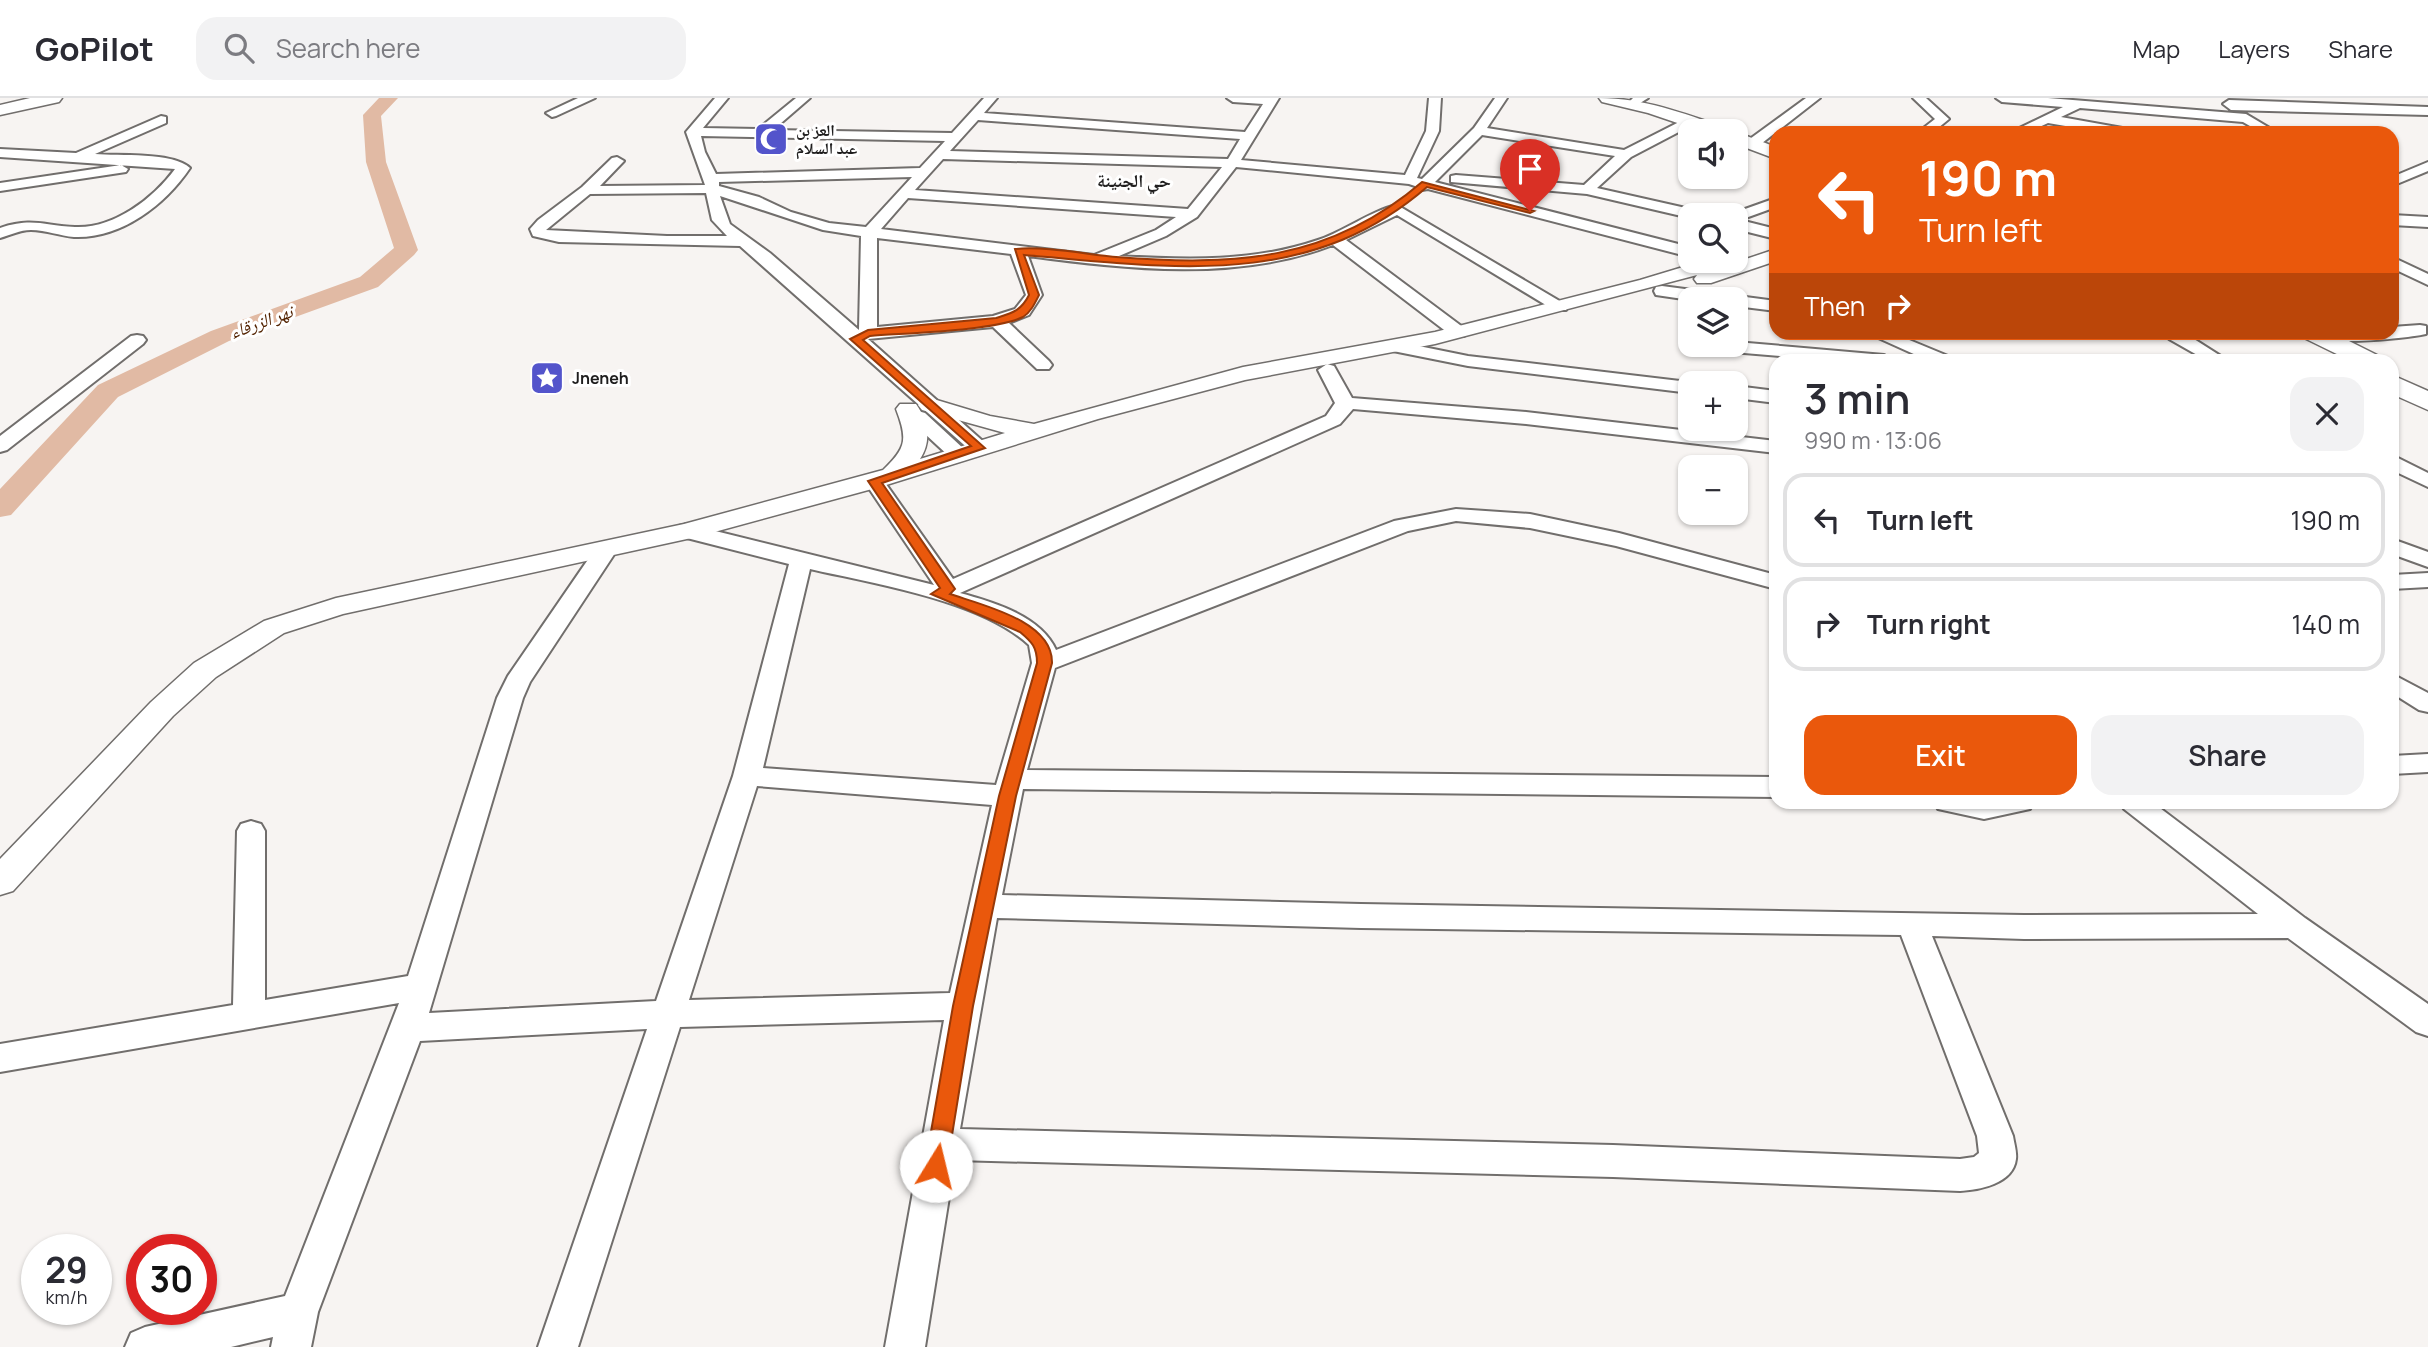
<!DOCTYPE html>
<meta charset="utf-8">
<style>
:root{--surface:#fff;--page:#f2f2f3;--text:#2b2b33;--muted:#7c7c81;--line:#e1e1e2;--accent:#ea580c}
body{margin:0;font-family:Manrope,"Noto Naskh Arabic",sans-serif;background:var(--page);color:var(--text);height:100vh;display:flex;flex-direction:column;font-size:26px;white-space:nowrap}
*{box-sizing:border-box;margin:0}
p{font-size:23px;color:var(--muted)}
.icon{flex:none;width:38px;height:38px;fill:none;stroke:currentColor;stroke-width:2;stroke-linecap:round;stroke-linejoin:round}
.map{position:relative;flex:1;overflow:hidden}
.details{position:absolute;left:1769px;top:256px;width:630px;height:455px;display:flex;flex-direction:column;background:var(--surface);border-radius:21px;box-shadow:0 2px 5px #0004}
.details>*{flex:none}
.top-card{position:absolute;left:1769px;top:28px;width:630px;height:214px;border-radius:21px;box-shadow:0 2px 5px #0004;background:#ea580c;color:#fff;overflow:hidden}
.buttons{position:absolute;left:1678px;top:21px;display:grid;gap:14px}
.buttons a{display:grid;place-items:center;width:70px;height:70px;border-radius:14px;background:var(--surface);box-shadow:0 2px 5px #0004;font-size:35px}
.speed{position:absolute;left:21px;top:1136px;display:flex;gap:14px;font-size:35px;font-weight:700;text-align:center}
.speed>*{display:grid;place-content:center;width:91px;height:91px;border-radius:50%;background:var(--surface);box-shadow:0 2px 5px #0004;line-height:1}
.speed small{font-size:18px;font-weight:400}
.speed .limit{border:10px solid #d22;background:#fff;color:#111}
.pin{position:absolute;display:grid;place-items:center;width:60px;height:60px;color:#fff;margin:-72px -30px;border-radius:50% 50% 50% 0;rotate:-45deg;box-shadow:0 0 7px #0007}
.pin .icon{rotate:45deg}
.me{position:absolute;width:77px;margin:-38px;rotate:9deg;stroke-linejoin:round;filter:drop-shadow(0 0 5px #0008)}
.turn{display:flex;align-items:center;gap:24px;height:147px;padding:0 35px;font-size:32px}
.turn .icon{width:91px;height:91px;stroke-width:2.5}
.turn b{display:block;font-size:49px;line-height:60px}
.then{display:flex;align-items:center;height:66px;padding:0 35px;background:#0003;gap:14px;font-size:26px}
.round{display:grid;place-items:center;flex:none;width:74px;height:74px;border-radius:21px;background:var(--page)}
.summary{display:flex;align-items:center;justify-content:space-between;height:119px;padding:0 35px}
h1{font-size:42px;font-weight:600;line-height:52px}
.primary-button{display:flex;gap:14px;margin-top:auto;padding:14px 35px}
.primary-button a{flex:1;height:80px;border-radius:21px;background:var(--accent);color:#fff;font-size:28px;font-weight:600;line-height:80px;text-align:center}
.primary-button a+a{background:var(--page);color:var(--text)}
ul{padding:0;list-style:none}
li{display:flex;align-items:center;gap:21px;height:94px;margin:0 14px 10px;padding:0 21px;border:4px solid var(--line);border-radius:21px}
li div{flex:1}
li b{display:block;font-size:26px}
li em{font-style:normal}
header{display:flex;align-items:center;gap:42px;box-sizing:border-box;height:98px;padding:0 35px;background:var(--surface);border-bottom:2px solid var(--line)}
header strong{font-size:33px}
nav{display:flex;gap:38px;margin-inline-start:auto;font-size:24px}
.search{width:490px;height:63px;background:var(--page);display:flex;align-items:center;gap:18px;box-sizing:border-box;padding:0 24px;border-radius:21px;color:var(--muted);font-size:26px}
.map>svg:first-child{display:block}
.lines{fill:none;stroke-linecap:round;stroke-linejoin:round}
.river{fill:#e1baa4;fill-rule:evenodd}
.minor-casing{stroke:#716e6c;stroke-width:4}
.tertiary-casing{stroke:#716e6c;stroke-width:3}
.secondary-casing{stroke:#716e6c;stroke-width:3}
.minor{fill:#fff;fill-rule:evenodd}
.tertiary{fill:#fff;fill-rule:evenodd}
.secondary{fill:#fff;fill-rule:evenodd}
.route{fill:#ea580c;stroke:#983908;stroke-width:2}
.labels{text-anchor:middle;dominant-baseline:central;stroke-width:6;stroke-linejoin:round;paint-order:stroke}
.far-poi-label{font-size:16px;font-weight:bold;fill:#1f1e1e;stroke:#fff;text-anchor:start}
.far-neighbourhood-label{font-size:18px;font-weight:bold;fill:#1f1e1e;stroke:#fff}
.far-water-label{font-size:18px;font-style:italic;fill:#522200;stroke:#fff}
</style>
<header>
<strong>GoPilot</strong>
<div class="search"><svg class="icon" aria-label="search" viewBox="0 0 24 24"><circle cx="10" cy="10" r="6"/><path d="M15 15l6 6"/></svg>Search here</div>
<nav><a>Map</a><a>Layers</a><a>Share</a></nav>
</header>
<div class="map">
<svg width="2428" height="1249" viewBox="0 0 2428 1249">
<rect width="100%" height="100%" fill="#f7f4f2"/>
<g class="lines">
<path class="river" d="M 379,0 L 398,0 L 381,18 L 386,64 L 418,152 L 414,157 L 378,189 L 229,243 L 118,299 L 11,417 L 0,419 L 0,391 L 98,287 L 211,233 L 360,179 L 394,150 L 366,64 L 363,17 Z"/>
<g class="minor-casing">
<path id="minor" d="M 578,0 L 595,0 L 556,18 L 552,19 L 546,15 Z
M 715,0 L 728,0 L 703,30 L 758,31 L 796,0 L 810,0 L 773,32 L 952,35 L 984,0 L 997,0 L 984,15 L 1245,34 L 1263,6 L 1233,4 L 1227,0 L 1279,0 L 1241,62 L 1405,77 L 1426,33 L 1429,0 L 1441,0 L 1439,33 L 1417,80 L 1422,81 L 1474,30 L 1495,0 L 1507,0 L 1487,30 L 1624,52 L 1689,19 L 1695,23 L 1694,26 L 1631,59 L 1597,90 L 1699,113 L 1706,117 L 1690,117 L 1690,120 L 1587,96 L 1451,84 L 1451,78 L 1456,77 L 1584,87 L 1615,58 L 1482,37 L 1435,84 L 1690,149 L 1690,159 L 1428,91 L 1416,93 L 1415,88 L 1409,86 L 1236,69 L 1197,119 L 1166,138 L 1119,158 C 1186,162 1254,164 1318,142 C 1345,133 1370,113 1397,107 L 1568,208 L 1566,212 L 1554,212 L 1397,117 L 1346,142 L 1464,230 L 1467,234 L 1464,238 L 1452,238 L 1333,147 C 1237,184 1127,171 1028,158 L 1042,197 L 1029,217 L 1009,225 L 1049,263 L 1052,267 L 1049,271 L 1037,271 L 993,229 L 868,241 L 986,346 L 989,350 L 986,354 L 972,354 L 740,148 L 559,144 L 533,138 L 530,131 L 538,122 L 582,89 L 612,60 L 617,59 L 624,63 L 600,88 L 705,87 L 686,34 ZM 978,22 L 1240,41 L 1228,61 L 950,53 ZM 701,38 L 945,43 L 920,70 L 716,76 L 705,54 ZM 943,61 L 1222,69 L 1188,111 L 915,92 ZM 912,79 L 866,129 L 829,125 L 791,114 L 759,99 L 719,88 L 719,84 ZM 706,95 L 712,122 L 727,138 L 667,138 L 546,132 L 590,96 ZM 720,98 L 823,132 L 861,138 L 859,232 L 770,155 L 730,126 ZM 908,100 L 1176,119 L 1156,132 L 1094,157 L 881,131 ZM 877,140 L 1011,156 L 1026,197 L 1015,211 L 993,218 L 877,229 Z
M 1633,0 L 1648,0 L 1634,9 L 1628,5 Z
M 1806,0 L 1820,0 L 1757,49 L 1747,49 L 1747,43 Z
M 1913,0 L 1926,0 L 1949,21 L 1932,35 L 1917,35 L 1935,21 Z
M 1996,0 L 2048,0 L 2246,16 L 2278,35 L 2262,35 L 2243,24 L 2080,10 L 2061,19 L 2128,31 L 2135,35 L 2106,35 L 2048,25 L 2027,35 L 2009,35 L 2063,9 L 2002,4 Z
M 2229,2 L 2428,9 L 2428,17 L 2231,12 L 2223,6 Z
M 161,18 L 166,19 L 166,25 L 95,56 C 118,58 174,54 190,70 C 165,107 121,141 74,139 C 60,138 46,132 31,132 C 20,132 10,137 0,140 L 0,130 C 33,119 44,128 75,129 C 113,131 153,101 175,71 L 0,59 L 0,51 L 76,55 Z
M 2428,64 L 2428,73 L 2392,88 L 2392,79 Z
M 121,67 L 128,71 L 126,74 L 0,93 L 0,85 Z
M 1776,100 L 1776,109 L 1740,122 L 1776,131 L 1776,141 L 1736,131 L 1736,117 L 1731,116 Z
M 2392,117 L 2428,119 L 2428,129 L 2392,127 Z
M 2392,159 L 2428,176 L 2428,187 L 2392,170 Z
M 1662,188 L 1776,203 L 1776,213 L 1736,208 L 1736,201 L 1690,202 L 1656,197 L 1654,193 L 1656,189 Z
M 2420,227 L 2426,228 L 2426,236 C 2403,241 2314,250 2298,234 L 2392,234 L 2392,229 Z
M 1865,234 L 1890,234 L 1948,258 L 1951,262 L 1927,262 Z
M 2168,234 L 2183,234 L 2227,262 L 2206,262 L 2169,241 Z
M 137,237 L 143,238 L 146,242 L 143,246 L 7,352 L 0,354 L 0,338 L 131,238 Z
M 1394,243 L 1468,258 L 1697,285 L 1690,285 L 1690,295 L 1468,268 L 1388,252 L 1385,248 L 1388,244 Z
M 1736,244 L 1884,257 L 1893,262 L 1826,262 L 1732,254 L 1723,249 L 1736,247 Z
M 1327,266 L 1334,268 L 1352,300 L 1526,314 L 1776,343 L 1776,355 L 1526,326 L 1353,311 L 1340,326 L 960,495 C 993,504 1041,518 1056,552 L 1394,423 L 1456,411 L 1530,416 L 1619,435 L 1776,477 L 1776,491 L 1616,448 L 1530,430 L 1456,423 L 1408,433 L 1055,570 L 1027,672 L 1776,679 L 1776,699 L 1023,691 L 1002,797 L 1361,806 L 2024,817 L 2258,816 L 2124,711 L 2120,704 L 2152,704 L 2305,820 L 2428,906 L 2428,938 L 2416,934 L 2288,840 L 2024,841 L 1932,838 L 2013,1038 C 2014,1045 2017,1054 2016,1061 C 2013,1086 1979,1092 1960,1093 L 1613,1079 L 955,1062 L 925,1249 L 885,1249 L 944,922 L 680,929 L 578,1249 L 538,1249 L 647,931 L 420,943 L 318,1214 L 311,1249 L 271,1249 L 273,1239 L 231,1249 L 125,1249 L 131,1235 L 145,1229 L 285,1198 L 399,905 L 0,974 L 0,946 L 233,907 L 237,733 L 241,726 L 251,723 L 261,726 L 265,733 L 265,902 L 408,878 L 497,600 L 508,578 L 598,447 L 614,447 L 617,452 L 530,584 L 523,600 L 429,915 L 656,903 L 733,678 L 789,466 L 679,438 L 676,433 L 679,428 L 687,426 L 934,487 L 864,383 L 867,379 L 881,379 L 953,481 L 1326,318 L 1335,305 L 1318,272 ZM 810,471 C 875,486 980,502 1029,547 L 1032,565 L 996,687 L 763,670 ZM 757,688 L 992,707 L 950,895 L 689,902 ZM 997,820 L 1361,830 L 1901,837 L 1977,1038 L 1979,1055 L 1974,1059 L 1960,1061 L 1613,1047 L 960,1031 Z
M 1736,288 L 1776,293 L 1776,305 L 1736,300 Z
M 918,313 L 925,315 L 965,352 L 968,356 L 965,360 L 951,360 L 911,323 L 908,319 Z
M 2392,357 L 2428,375 L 2428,389 L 2392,372 Z
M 2392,441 L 2428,454 L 2428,469 L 2392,456 Z
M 2428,475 L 2428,489 L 2392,491 L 2392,477 Z
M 2392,576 L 2428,595 L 2428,614 L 2419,612 L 2392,595 Z
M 2428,656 L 2428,674 L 2392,676 L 2392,658 Z
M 1934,704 L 2034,704 L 2030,711 L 1984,721 L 1938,711 Z"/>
</g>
<g class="tertiary-casing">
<path id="tertiary" d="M 1776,151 L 1776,163 L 1711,185 L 1697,185 L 1694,181 L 1697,177 L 1435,246 L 1245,282 L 1098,321 L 883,388 L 696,439 L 343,516 L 284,535 L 216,579 L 173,618 L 13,793 L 0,797 L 0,761 L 151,604 L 194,565 L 264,523 L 336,500 L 684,426 L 883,372 C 906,350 908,342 896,311 L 900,306 L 916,306 C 928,323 932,343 920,361 L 1005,335 L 922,312 L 918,307 L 922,302 L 930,300 L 990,318 L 1034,326 L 1243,269 L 1435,234 L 1640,182 L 1703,163 L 1732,163 L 1731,166 Z"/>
</g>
<g class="secondary-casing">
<path id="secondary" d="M 30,0 L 62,0 L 59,4 L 0,17 L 0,7 Z
M 1599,0 C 1644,0 1682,15 1724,29 L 1727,33 L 1701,33 L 1648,15 L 1602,4 Z
M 1736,34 L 1776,49 L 1776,61 L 1736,46 Z
M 2299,234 L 2331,234 L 2377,257 L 2381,262 L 2349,262 L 2302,239 Z
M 2392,277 L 2428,293 L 2428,312 L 2392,296 Z"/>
</g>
<use href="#minor" class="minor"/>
<use href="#tertiary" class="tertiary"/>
<use href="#secondary" class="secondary"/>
</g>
<path class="route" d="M 1422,84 L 1534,113 L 1530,115 L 1427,89 C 1307,193 1169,169 1024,157 L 1039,197 C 1035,205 1031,214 1023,219 C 995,233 905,235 870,238 L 863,242 L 985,350 L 882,385 L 955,491 L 950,496 C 982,507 1053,523 1052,565 L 1016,698 L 973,908 L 947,1068 L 943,1075 L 936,1078 L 928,1075 L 925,1068 L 953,908 L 999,698 L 1037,565 C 1037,549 1032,544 1020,534 L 931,496 L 940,490 L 868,383 L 971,348 L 850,241 L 868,232 L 996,220 C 1012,215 1021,213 1029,197 L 1015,151 C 1044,148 1085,156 1116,159 C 1233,168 1329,164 1422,84 Z"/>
<defs>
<g id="mosque-square" transform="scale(1.75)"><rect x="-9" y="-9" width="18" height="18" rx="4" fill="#5354cb" stroke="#fff"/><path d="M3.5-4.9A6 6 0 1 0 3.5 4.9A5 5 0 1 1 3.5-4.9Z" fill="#fff"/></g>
<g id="sight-square" transform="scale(1.75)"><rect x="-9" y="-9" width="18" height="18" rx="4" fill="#5354cb" stroke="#fff"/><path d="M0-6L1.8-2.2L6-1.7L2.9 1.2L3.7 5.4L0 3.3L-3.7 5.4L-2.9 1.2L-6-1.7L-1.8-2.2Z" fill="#fff"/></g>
</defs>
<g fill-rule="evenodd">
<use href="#mosque-square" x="771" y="41"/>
<use href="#sight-square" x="547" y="280"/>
</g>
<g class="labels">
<g class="far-poi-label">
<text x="796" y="32">العز بن<tspan x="796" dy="18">عبد السلام</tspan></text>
<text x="572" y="280">Jneneh</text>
</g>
<g class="far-neighbourhood-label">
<text x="1134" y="82">حي الجنينة</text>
</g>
<g class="far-water-label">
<text transform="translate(261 223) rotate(-20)">نهر الزرقاء</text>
</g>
</g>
</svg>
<div class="buttons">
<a><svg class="icon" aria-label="sound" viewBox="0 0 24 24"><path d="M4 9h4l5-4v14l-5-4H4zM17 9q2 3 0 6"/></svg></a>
<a><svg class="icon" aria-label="search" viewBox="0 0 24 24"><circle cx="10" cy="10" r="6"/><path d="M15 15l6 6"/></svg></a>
<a><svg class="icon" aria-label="layers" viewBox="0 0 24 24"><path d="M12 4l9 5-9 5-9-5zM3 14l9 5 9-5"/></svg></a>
<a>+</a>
<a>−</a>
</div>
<div class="speed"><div>29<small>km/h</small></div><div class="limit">30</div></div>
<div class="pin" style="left:1530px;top:113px;background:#d93025"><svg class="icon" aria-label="arrive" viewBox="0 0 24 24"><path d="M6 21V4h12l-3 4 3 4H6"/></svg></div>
<svg class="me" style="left:936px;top:1068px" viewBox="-20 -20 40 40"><circle r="19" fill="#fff"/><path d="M0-13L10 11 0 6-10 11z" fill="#ea580c"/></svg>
<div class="top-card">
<div class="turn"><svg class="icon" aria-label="left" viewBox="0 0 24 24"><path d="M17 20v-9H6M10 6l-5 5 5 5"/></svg><div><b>190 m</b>Turn left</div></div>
<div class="then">Then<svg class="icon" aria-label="right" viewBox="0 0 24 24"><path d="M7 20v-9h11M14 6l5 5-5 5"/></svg></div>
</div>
<section class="details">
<div class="summary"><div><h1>3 min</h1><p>990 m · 13:06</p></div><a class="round"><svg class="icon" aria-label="close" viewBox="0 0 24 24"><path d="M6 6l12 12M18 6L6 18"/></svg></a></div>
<ul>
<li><svg class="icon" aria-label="left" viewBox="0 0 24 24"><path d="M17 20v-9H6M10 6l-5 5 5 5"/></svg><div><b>Turn left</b></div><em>190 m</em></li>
<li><svg class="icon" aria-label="right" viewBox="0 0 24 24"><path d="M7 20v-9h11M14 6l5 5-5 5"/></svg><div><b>Turn right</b></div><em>140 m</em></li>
</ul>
<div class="primary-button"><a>Exit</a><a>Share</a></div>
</section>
</div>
